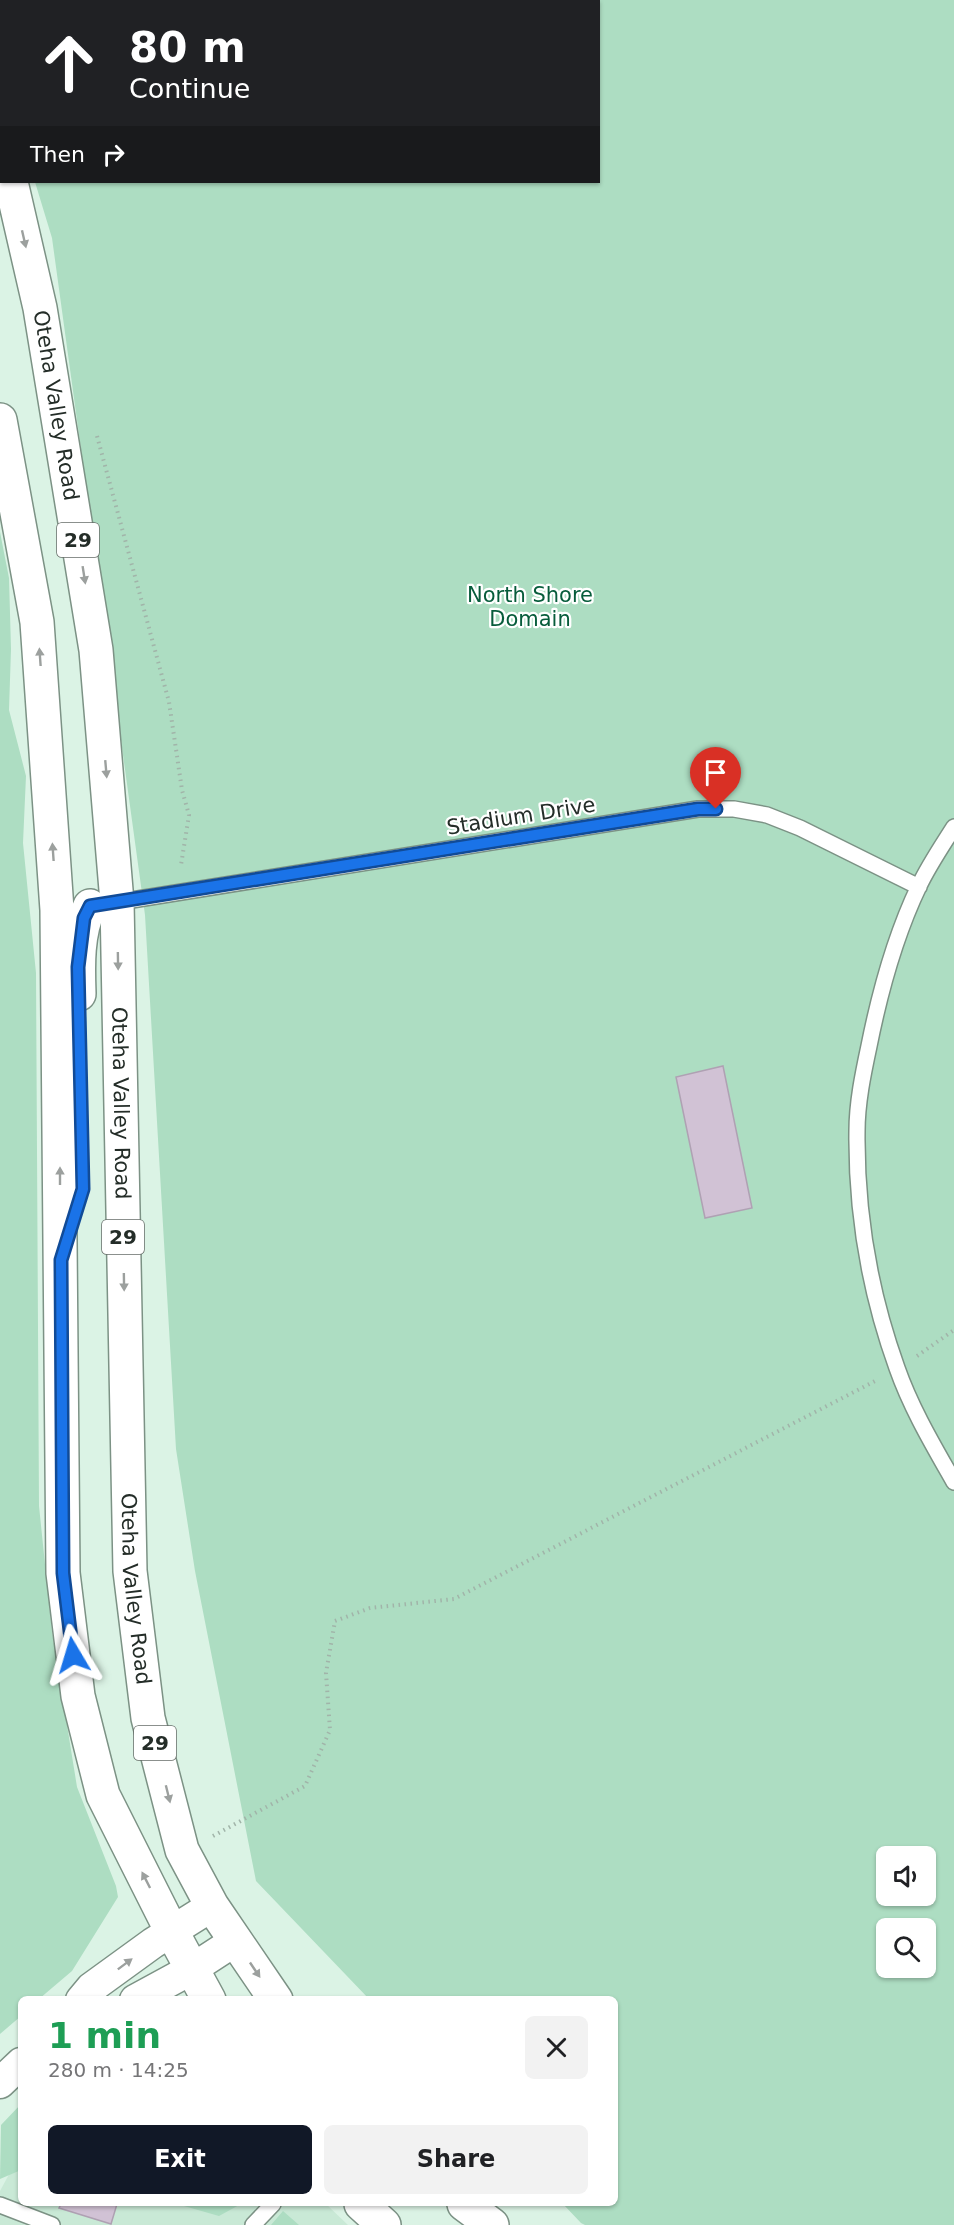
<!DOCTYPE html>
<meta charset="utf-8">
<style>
:root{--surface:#fff;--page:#f2f2f2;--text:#202124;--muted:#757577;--accent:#111827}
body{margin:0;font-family:"DejaVu Sans",sans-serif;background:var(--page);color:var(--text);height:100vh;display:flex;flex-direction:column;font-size:22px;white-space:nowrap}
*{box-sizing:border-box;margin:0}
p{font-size:20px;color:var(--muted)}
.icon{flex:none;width:33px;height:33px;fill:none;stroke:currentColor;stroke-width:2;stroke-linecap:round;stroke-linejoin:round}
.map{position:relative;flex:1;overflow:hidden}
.side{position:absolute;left:18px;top:1996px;width:600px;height:210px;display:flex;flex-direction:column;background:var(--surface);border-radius:9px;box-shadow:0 2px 4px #0004}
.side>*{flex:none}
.hud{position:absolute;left:0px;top:0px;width:600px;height:183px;box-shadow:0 2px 4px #0004;background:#202124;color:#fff;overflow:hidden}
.controls{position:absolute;left:876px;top:1846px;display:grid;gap:12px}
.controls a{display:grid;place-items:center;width:60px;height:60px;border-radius:9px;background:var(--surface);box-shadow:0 2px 4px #0004;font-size:30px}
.pin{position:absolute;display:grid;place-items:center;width:51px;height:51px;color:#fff;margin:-62px -26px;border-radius:50% 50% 50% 0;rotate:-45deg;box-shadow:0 0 6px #0007}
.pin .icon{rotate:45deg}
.me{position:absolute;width:66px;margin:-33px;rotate:353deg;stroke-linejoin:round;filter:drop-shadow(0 0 4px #0008)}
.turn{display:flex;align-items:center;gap:21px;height:126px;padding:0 30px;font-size:27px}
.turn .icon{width:78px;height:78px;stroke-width:2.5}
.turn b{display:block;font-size:42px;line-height:51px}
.then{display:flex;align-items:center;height:57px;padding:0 30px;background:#0003;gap:12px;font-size:22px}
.round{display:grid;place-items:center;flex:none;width:63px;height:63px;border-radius:9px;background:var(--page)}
.headline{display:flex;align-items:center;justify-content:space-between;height:102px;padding:0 30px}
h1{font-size:36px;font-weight:700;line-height:45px;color:#1e9e55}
.cta{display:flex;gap:12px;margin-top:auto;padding:12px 30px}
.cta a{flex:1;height:69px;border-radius:9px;background:var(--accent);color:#fff;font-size:24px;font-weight:700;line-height:69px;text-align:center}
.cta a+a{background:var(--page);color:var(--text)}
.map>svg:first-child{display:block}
.built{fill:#c9e9d6}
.green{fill:#adddc2;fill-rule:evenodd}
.building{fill:#d1c2d5;stroke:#afa1b3;stroke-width:1.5}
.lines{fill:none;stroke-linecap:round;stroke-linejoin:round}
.lane-casing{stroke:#7c9285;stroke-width:18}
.street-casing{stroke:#7c9285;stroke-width:33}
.primary-casing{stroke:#7c9285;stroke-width:36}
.path{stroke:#a1b4a9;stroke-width:4;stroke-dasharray:1.5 4.5;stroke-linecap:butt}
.lane{stroke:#fff;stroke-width:15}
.street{stroke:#fff;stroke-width:30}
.primary{stroke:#fff;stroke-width:33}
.oneway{fill:#9ca09e}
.route-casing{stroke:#114b97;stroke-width:15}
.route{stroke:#1a73e8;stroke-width:10}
.labels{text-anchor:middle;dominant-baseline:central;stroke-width:4.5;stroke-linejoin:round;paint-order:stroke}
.shield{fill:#fff;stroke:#666c68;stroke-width:1.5}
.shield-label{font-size:20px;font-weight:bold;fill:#242d28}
.street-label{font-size:21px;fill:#242d28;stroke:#fff}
.park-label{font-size:21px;fill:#075c3b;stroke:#fff}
</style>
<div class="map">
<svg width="954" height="2225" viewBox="0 0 954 2225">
<rect width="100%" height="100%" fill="#dbf3e5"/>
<path class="built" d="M 21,2152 L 21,2204 L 326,2204 L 348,2225 L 0,2225 L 0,2191 Z"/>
<path class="green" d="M 0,0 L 954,0 L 954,2225 L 585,2225 L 581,2223 L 563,2204 L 615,2204 L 615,2000 L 369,1999 L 256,1881 L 195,1571 L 176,1449 L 145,915 L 52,238 L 35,182 L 598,182 L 598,2 L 2,2 L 1,69 ZM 886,1857 L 926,1857 L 926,1896 L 886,1896 ZM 886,1929 L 926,1929 L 926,1968 L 886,1968 Z
M 0,532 L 9,578 L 11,649 L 9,710 L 26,776 L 23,843 L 36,973 L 39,1506 L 52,1632 L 77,1787 L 116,1886 L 118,1897 L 72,1971 L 39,1999 L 21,2000 L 21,2016 L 0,2034 Z
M 21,2104 L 21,2170 L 0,2179 L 1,2125 Z
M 177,2204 L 241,2204 L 219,2216 Z
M 283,2211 L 299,2225 L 271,2225 Z"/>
<path class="building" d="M 723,1066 L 752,1208 L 705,1218 L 676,1077 Z
M 61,2204 L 117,2204 L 111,2224 L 59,2208 Z"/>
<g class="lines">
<g class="lane-casing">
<path id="lane" d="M 954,827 C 942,846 929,865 919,886 C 895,936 880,991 869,1046 C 863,1074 857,1103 857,1131 C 856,1212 870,1293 897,1368 C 911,1408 933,1445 954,1482
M 113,903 L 698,809 L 734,809 L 767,815 L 800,828 L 919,887
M 0,2205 L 52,2225
M 253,2225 L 273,2204"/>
</g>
<g class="street-casing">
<path id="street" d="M 81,2000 L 91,1988 L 153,1943 L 212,1906
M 135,2000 L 192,1969 L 235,1941
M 0,2083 L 21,2063"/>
</g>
<g class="primary-casing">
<g id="primary">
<path d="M 0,132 L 2,139"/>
<path id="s1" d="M 11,182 L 40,308 L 96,650 L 117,902 L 130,1571 L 148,1718 L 182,1850 L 212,1906 L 276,2000"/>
<path d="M 0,420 L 37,622 L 57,910 L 63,1573 L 78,1696 L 103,1795 L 172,1932 L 209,2000"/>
<path d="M 79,994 C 78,966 77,932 90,906"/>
<path d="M 361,2204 L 384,2225"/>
<path d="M 464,2204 L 492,2225"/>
</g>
</g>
<path class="path" d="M 66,2 L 67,0
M 0,58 L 2,62
M 97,436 L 169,702 L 182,790 L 189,815 L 181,865
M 917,1356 L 954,1330
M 213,1836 L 305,1786 L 330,1730 L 326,1673 L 335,1621 L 370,1608 L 454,1599 L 877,1380"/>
<use href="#lane" class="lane"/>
<use href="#street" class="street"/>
<use href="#primary" class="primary"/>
</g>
<defs><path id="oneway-solid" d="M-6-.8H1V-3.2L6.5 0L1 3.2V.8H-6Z" transform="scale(1.5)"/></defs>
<g class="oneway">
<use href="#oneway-solid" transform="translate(24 239) rotate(77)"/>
<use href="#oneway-solid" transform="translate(84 575) rotate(81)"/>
<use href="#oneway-solid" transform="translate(40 657) rotate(-94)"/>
<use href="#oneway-solid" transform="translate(106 769) rotate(85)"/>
<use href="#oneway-solid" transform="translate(53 852) rotate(-94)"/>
<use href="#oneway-solid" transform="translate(118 961) rotate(89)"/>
<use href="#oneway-solid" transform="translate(60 1176) rotate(-90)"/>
<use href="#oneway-solid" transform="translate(124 1282) rotate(89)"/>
<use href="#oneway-solid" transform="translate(168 1794) rotate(76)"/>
<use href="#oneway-solid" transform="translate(146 1880) rotate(-117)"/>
<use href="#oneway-solid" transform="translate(125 1964) rotate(-37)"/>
<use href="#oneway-solid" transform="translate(255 1970) rotate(56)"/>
</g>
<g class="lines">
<g class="route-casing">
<path id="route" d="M 73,1655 L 63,1573 L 61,1260 L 83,1189 L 78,967 L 84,918 L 90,906 L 698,809 L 716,809"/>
</g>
<use href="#route" class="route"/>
</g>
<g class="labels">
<g class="shield">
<rect x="57" y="523" width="42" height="34" rx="4.5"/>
<rect x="102" y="1220" width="42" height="34" rx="4.5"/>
<rect x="134" y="1726" width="42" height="34" rx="4.5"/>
</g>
<g class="shield-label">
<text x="78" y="540">29</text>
<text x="123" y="1237">29</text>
<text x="155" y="1743">29</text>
</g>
<g class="street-label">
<text stroke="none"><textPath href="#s1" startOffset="228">Oteha Valley Road</textPath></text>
<text transform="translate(521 816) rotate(-9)">Stadium Drive</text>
<text stroke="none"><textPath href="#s1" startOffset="930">Oteha Valley Road</textPath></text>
<text stroke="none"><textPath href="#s1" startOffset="1416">Oteha Valley Road</textPath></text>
</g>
<g class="park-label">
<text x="530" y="595">North Shore<tspan x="530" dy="24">Domain</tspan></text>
</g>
</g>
</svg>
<div class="controls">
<a><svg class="icon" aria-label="sound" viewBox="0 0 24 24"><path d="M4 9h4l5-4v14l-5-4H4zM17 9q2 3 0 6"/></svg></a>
<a><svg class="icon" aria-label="search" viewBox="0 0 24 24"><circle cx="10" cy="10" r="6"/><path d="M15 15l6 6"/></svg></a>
</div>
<div class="pin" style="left:716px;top:809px;background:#d93025"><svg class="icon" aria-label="arrive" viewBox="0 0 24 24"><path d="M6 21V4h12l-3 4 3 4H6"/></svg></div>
<svg class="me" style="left:73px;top:1655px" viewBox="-20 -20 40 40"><path d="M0-17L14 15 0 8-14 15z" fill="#1a73e8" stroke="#fff" stroke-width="4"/></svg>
<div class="hud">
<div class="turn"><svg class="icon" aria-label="ahead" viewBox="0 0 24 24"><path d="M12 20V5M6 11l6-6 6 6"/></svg><div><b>80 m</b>Continue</div></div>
<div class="then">Then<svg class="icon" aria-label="right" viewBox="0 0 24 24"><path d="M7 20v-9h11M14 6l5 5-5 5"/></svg></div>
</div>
<section class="side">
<div class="headline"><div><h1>1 min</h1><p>280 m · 14:25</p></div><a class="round"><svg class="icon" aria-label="close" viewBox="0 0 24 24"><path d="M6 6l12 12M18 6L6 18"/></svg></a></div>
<div class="cta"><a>Exit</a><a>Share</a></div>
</section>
</div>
